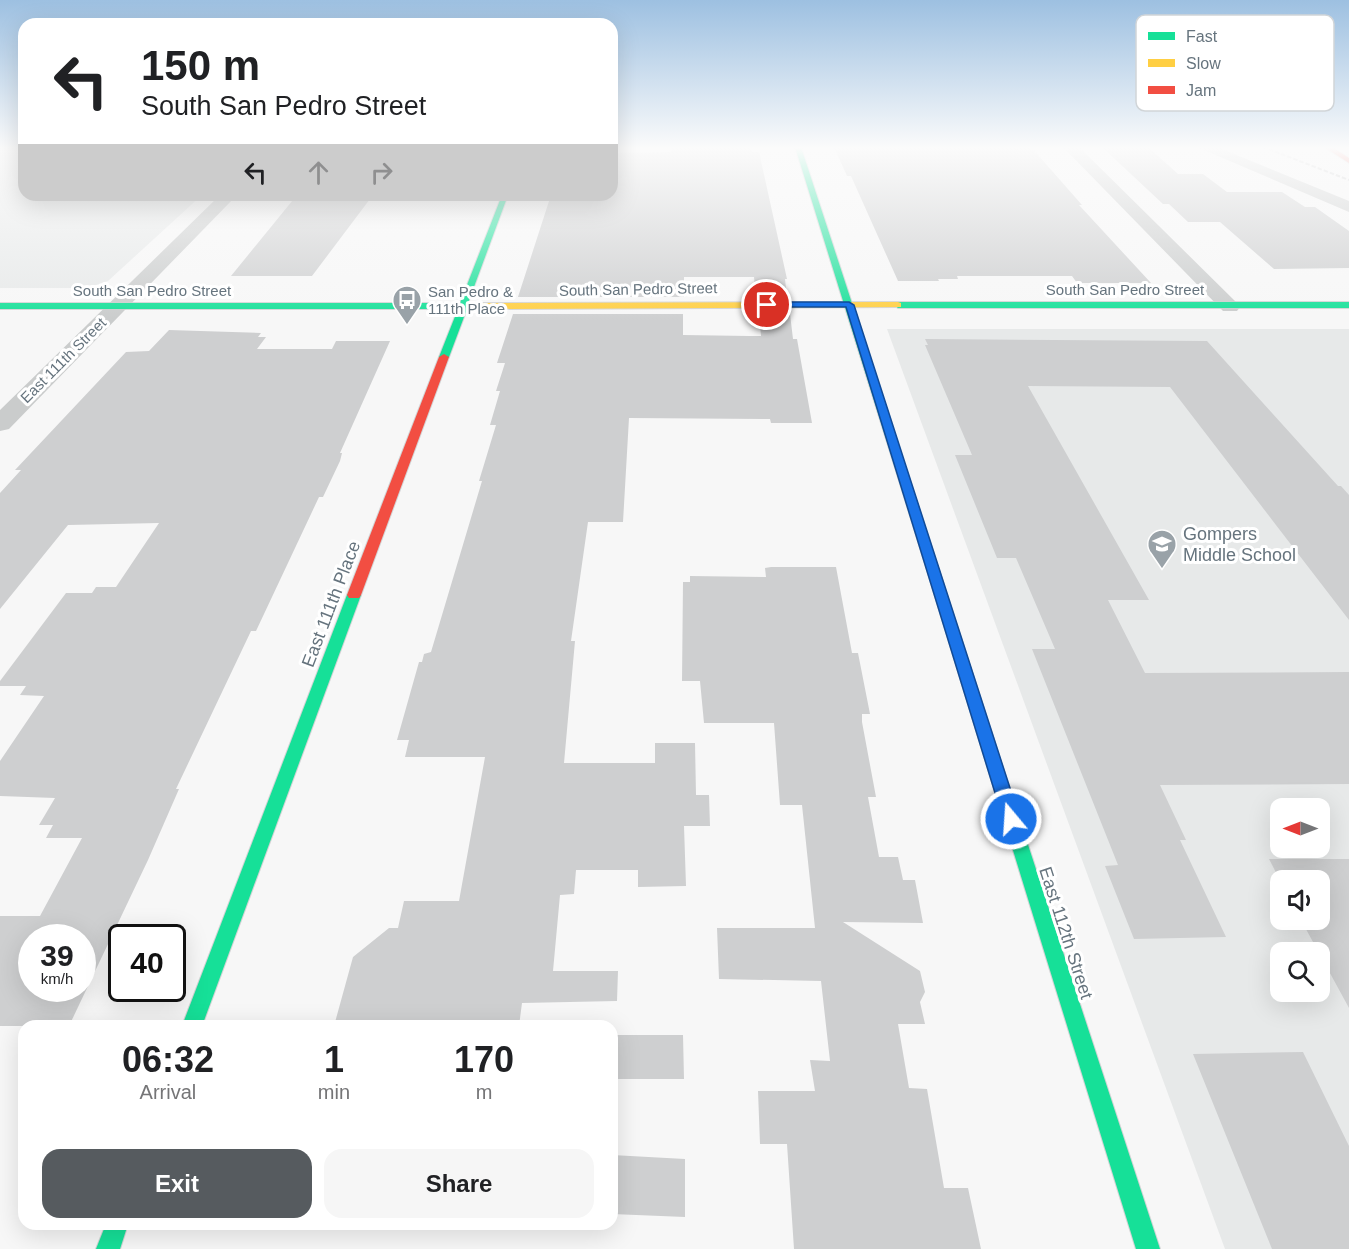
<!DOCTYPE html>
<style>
:root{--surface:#fff;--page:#f6f6f6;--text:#202124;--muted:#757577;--accent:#565b5f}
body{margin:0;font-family:Helvetica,sans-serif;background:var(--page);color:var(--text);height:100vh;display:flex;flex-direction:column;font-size:22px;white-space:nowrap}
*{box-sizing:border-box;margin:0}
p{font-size:20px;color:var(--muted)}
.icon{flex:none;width:33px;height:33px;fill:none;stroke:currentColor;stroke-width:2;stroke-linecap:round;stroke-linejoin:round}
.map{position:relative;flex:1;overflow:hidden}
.panel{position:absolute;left:18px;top:1020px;width:600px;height:210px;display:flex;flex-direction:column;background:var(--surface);border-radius:18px;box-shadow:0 6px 24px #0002}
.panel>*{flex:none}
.guide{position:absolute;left:18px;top:18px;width:600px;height:183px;border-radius:18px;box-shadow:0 6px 24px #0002;background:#fff;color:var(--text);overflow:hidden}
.needle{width:39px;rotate:270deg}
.buttons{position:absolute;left:1270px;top:798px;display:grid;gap:12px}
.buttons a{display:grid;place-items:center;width:60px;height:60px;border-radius:12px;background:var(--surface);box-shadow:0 6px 24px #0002;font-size:30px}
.speed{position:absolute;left:18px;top:924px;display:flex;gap:12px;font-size:30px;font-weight:700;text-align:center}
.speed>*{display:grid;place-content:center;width:78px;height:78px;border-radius:50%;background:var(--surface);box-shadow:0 6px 24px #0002;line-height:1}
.speed small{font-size:15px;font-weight:400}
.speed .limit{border:3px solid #111;border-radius:9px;background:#fff;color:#111}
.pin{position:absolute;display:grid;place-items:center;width:51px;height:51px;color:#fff;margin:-26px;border:3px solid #fff;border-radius:50%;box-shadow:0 2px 6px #0007}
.me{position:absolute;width:66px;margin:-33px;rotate:342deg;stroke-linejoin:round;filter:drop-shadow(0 0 4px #0008)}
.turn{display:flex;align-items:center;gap:21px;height:126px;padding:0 24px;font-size:27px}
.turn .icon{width:78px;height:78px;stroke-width:2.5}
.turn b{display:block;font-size:42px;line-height:51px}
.lanes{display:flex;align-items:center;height:57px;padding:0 24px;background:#0003;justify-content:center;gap:30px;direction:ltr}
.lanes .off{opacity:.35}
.eta{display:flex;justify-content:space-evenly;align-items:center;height:102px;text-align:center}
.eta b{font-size:36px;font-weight:800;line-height:42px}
.primary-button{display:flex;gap:12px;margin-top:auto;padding:12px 24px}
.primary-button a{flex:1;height:69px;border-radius:18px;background:var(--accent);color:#fff;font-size:24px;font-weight:800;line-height:69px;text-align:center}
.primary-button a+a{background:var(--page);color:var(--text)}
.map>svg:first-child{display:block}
.built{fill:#e7e9e9;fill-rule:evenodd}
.building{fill:#cecfd0;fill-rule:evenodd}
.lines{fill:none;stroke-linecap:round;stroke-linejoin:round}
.fast-casing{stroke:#d3d4d5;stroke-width:2}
.slow-casing{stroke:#d3d4d5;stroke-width:2}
.jam-casing{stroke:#d3d4d5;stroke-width:2}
.street{fill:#cacccc;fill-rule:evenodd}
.fast{fill:#16e098;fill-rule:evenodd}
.slow{fill:#ffcf43;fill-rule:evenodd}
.jam{fill:#f24e42;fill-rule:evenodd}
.rail{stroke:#c1c2c3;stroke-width:2;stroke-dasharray:4.5 2;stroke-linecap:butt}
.route{fill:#1a73e8;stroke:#114b97;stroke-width:1.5}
.labels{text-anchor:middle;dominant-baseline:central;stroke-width:6;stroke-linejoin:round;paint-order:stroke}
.far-street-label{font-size:15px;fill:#66747e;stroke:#fff}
.far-poi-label{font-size:15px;fill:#66747e;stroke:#fff;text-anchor:start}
.poi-label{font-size:18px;fill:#66747e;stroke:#fff;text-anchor:start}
.street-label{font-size:18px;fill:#66747e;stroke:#fff}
.key{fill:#fff;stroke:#d1d5d8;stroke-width:1.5}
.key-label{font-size:16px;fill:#66747e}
</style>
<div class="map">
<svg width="1349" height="1249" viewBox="0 0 1349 1249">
<rect width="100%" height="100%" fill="#f7f7f7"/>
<path class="built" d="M 0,147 L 24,147 L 24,195 L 202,195 L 108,281 L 96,285 L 72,288 L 0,288 Z
M 887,329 L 1349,329 L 1349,1249 L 1225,1249 ZM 1281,808 L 1320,808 L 1320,848 L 1281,848 ZM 1281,880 L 1320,880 L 1320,920 L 1281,920 ZM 1281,952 L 1320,952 L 1320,992 L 1281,992 Z"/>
<path class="building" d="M 671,147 L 751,147 L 752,152 L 759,152 L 787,279 L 785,279 L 787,297 L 756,297 L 754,277 L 684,277 L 684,297 L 518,297 L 551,195 L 612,195 L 612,153 L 671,152 Z
M 834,147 L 1031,147 L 1082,205 L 1079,205 L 1151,283 L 1077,283 L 1072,276 L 957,276 L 958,279 L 938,279 L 939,281 L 898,281 L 851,176 L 847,176 Z
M 1102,147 L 1148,147 L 1178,174 L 1203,174 L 1227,192 L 1282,192 L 1305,207 L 1315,207 L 1349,231 L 1349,268 L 1274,269 L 1220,222 L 1188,222 L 1169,204 L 1163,204 Z
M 297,195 L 373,195 L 312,276 L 231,276 Z
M 513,314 L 683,314 L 683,335 L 749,336 L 761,336 L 759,314 L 790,314 L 793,339 L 797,339 L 812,423 L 771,423 L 770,419 L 629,418 L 623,522 L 588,522 L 571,641 L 575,641 L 564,763 L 655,763 L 655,743 L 695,743 L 696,795 L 709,795 L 710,826 L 684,826 L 686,886 L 638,887 L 638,870 L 576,870 L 574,894 L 560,895 L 553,971 L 618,971 L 617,1001 L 522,1003 L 519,1026 L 334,1026 L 353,957 L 389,928 L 398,928 L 404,901 L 459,901 L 485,757 L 405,757 L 409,740 L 397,740 L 419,662 L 422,662 L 424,654 L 431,652 L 482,481 L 479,481 L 496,425 L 490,425 L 500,391 L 496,391 L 505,363 L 497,363 Z
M 169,330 L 261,333 L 258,337 L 266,337 L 257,349 L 332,349 L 336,341 L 390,341 L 340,453 L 342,453 L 340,461 L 323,497 L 319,497 L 256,631 L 251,631 L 176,789 L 179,789 L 148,860 L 69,1026 L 0,1026 L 0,916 L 40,916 L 82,838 L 46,838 L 53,825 L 39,825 L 55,798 L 0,796 L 0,761 L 44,696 L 20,695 L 26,686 L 0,686 L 0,681 L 66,593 L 92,593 L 96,587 L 116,587 L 159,523 L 68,525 L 0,609 L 0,493 L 21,470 L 15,470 L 126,352 L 149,351 ZM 32,938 L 82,938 L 82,988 L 32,988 Z
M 925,339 L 1207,341 L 1338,486 L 1341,486 L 1349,495 L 1349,620 L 1170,387 L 1028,386 L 1149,600 L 1108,600 L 1145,673 L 1349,672 L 1349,784 L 1160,785 L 1186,840 L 1180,840 L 1226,937 L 1134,939 L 1105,866 L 1118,865 L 1032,649 L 1055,649 L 1016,558 L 997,558 L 955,455 L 972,455 L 925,345 L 928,345 Z
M 771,567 L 836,567 L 852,653 L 858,653 L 870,714 L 862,714 L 862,722 L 876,797 L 868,797 L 879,857 L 898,857 L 903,880 L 915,880 L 923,923 L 843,922 L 920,971 L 925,992 L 920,1002 L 925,1024 L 898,1024 L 909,1088 L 927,1089 L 944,1188 L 968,1188 L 981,1249 L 794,1249 L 787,1144 L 760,1144 L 758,1091 L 815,1091 L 810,1060 L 830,1061 L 821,981 L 719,979 L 717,928 L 815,928 L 802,805 L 780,805 L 774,723 L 704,723 L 700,681 L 682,681 L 683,582 L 690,582 L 690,576 L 766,577 L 765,568 Z
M 1269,859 L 1349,859 L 1349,1008 L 1301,920 L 1320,920 L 1320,880 L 1281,882 Z
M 612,1035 L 683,1035 L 684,1079 L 612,1079 Z
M 1303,1052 L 1349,1146 L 1349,1249 L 1272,1249 L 1193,1054 Z
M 612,1155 L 685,1159 L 685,1217 L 612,1214 Z"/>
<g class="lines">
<g class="fast-casing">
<path id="fast" d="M 795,147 L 801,147 L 938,567 L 936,570 L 928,570 L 926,567 Z
M 502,195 L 508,195 L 468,303 L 482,303 L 486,306 L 482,309 L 467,309 L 449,357 L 444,360 L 439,357 L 458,309 L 0,309 L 0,303 L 460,303 Z
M 1349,302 L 1349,308 L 898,308 L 894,305 L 898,302 Z
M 354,590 L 361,595 L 202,1026 L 182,1026 L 347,595 Z
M 1007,797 L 1013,800 L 1015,805 L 1160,1249 L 1136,1249 L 999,805 L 1001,800 Z
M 106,1224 L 128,1224 L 120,1249 L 96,1249 Z"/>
</g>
<g class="slow-casing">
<path id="slow" d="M 898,302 L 901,303 L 901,307 L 482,309 L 478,306 L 482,303 Z
M 932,562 L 938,567 L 1015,805 L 1013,810 L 1007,813 L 1001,810 L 999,805 L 926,567 Z"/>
</g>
<g class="jam-casing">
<path id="jam" d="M 1324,147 L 1332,147 L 1349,158 L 1349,163 Z
M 444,354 L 449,357 L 361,595 L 359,598 L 349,598 L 347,595 L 439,357 Z"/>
</g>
<path class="street" d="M 1063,147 L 1079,147 L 1237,303 L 1240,307 L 1237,311 L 1223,311 Z
M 1197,147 L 1217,147 L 1349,201 L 1349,212 Z
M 220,195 L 237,195 L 9,429 L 0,431 L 0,410 Z"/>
<use href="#fast" class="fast"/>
<use href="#slow" class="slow"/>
<use href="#jam" class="jam"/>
<path class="rail" d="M 1263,147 L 1349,180"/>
</g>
<linearGradient id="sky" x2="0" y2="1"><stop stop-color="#9dc0e1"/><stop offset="0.46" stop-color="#fbfbfb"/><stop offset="1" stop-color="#fbfbfb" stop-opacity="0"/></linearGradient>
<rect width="1349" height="322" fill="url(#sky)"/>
<path class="route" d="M 849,302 L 854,305 L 1020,819 L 1017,824 L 1011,827 L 1005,824 L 1003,819 L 846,307 L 767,307 L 763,305 L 767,302 Z"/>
<defs>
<g id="bus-pin" transform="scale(1.5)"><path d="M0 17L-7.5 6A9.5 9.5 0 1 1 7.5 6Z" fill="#99a2a8" stroke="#fff"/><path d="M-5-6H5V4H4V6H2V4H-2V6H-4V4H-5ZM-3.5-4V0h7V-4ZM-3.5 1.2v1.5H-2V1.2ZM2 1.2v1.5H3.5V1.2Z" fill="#fff"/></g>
<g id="school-pin" transform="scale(1.5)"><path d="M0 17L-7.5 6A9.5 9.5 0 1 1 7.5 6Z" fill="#99a2a8" stroke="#fff"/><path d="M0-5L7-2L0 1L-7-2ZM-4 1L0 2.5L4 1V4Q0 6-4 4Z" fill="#fff"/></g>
</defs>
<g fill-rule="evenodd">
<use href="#bus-pin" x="407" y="300"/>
<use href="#school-pin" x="1162" y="544"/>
</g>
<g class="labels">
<g class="far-street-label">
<text transform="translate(638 289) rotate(-1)">South San Pedro Street</text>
<text x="1125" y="289">South San Pedro Street</text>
<text x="152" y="290">South San Pedro Street</text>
<text transform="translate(63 360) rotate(-45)">East 111th Street</text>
</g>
<g class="far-poi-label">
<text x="428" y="291">San Pedro &amp;<tspan x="428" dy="17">111th Place</tspan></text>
</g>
<g class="poi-label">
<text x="1183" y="534">Gompers<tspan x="1183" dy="21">Middle School</tspan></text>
</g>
<g class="street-label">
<text transform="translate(331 604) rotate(-69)">East 111th Place</text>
<text transform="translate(1066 933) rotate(72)">East 112th Street</text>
</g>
</g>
<rect x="1136" y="15" width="198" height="96" rx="9" class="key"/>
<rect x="1148" y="32" width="27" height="8" fill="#16e098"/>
<rect x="1148" y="59" width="27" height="8" fill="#ffcf43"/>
<rect x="1148" y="86" width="27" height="8" fill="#f24e42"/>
<g class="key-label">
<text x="1186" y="42">Fast</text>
<text x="1186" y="69">Slow</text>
<text x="1186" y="96">Jam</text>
</g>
</svg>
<div class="buttons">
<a><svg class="needle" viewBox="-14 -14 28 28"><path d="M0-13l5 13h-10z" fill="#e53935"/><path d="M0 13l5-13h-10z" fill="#757577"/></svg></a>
<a><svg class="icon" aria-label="sound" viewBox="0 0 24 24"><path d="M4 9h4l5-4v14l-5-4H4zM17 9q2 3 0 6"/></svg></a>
<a><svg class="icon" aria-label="search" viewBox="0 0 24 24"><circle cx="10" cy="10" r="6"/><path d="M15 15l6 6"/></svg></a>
</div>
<div class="speed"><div>39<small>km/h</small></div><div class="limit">40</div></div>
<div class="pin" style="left:767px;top:305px;background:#d93025"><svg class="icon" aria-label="arrive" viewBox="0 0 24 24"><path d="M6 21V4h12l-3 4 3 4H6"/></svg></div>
<svg class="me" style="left:1011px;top:819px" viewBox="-20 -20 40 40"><circle r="17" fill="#1a73e8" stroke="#fff" stroke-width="3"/><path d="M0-11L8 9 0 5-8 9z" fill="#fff"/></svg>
<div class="guide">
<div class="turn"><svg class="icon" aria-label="left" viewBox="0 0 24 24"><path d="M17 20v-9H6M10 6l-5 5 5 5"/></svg><div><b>150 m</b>South San Pedro Street</div></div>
<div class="lanes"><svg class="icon" aria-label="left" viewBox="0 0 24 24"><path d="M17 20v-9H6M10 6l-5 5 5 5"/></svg><svg class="icon off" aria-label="ahead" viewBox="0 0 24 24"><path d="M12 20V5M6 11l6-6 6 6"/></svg><svg class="icon off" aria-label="right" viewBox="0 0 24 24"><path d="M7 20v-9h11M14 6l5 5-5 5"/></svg></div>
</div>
<section class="panel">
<div class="eta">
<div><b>06:32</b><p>Arrival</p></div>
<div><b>1</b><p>min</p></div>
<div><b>170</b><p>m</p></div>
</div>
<div class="primary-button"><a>Exit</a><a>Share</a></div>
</section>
</div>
